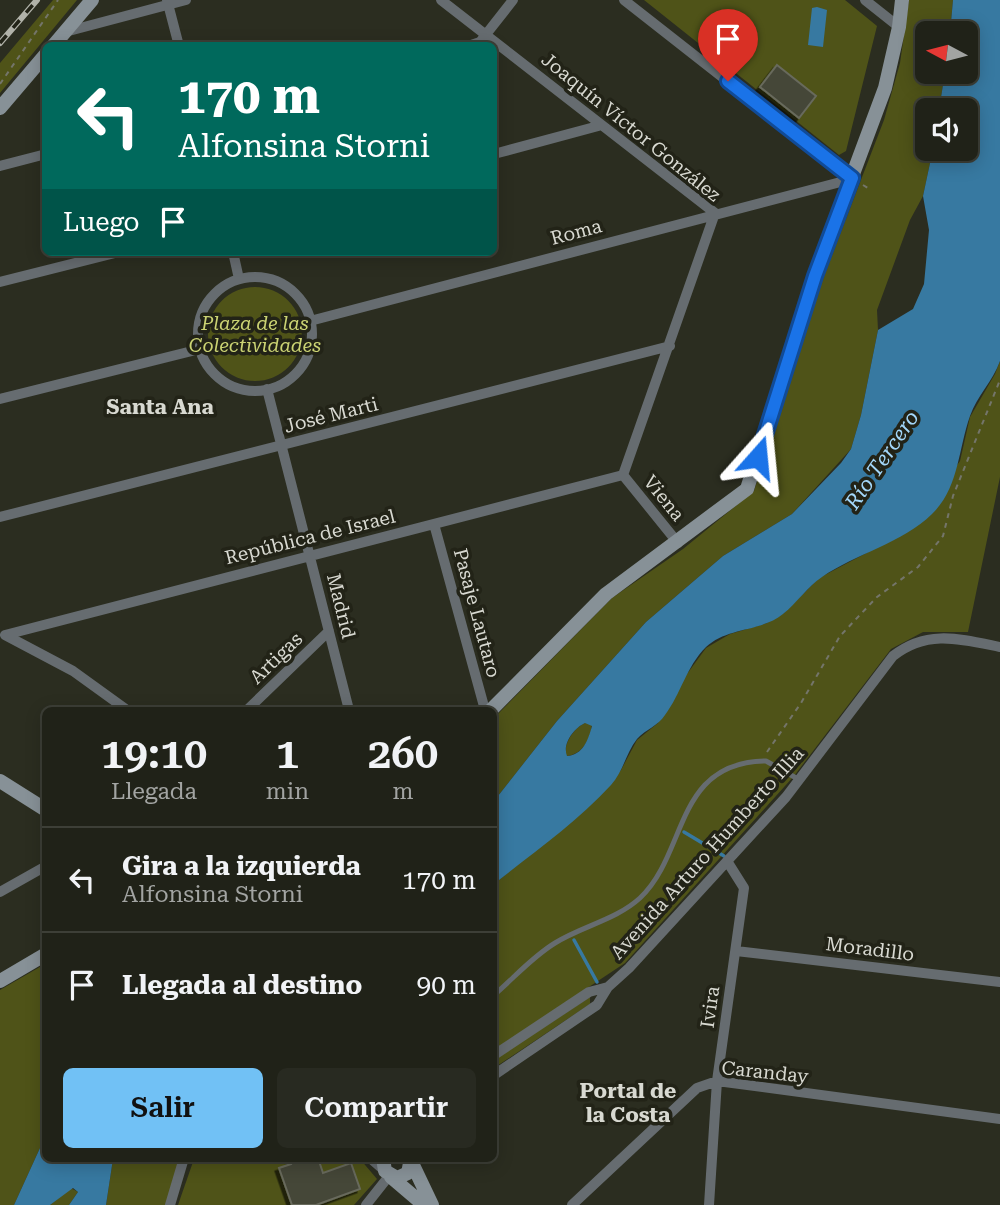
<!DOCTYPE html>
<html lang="es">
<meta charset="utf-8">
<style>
:root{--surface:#202218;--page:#282a21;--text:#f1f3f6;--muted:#a2a4a2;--line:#3d3f37;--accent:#71c1f5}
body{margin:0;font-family:"Roboto Serif",serif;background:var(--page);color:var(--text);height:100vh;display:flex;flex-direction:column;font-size:26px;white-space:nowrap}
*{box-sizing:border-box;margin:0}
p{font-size:23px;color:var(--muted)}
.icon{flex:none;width:38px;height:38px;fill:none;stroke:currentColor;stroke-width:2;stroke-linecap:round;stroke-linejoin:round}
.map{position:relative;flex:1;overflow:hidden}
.sheet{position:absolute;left:42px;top:707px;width:455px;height:455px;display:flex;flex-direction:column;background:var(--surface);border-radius:10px;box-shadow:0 4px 18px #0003,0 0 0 2px var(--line)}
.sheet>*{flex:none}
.top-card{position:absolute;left:42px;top:42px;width:455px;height:214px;border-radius:10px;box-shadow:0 4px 18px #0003,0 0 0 2px var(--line);background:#00695c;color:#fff;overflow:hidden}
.needle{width:46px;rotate:277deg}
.buttons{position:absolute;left:915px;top:21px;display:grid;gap:14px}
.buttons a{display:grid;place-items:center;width:63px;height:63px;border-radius:10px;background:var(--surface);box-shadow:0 4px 18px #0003,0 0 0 2px var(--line);font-size:35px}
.pin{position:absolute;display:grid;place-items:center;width:60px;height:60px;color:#fff;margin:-72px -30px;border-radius:50% 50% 50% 0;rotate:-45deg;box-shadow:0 0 7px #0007}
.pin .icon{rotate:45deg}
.me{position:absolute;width:77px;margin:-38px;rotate:18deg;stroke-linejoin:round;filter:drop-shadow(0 0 5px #0008)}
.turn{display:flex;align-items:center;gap:24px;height:147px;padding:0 21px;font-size:32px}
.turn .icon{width:91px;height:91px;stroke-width:2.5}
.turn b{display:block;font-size:49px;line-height:60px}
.then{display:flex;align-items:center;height:66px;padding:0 21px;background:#0003;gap:14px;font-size:26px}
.eta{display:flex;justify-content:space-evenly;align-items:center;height:119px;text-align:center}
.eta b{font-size:42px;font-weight:600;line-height:49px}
.cta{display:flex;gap:14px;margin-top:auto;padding:14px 21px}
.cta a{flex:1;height:80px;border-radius:10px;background:var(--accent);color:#111;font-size:28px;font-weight:600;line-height:80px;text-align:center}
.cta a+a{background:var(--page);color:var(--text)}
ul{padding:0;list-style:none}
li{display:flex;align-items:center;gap:21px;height:105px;padding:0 21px;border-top:2px solid var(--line)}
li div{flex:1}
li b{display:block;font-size:26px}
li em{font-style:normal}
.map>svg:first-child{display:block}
.green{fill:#4f5318}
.water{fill:#3779a1;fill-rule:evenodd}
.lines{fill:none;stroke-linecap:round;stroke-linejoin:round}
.stream{stroke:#3779a1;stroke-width:3.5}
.building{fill:#454639;stroke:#686a5c;stroke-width:2;filter:url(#shadow)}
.path{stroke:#74756a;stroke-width:2;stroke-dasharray:5 5;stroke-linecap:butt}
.lane{stroke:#666c70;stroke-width:5}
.street{stroke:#666c70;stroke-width:10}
.secondary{stroke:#879197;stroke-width:14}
.rail-casing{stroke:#b1b2a9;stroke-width:6}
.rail{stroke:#222317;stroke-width:3.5;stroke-dasharray:10;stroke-linecap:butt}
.route-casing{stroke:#114b97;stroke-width:18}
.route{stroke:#1a73e8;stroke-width:12}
.labels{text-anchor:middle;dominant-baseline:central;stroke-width:7;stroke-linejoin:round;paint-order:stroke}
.street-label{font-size:19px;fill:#d8d9d1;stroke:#222317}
.park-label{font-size:19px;font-style:italic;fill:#cbd373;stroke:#222317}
.neighbourhood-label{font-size:21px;font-weight:bold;fill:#d8d9d1;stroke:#222317}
.water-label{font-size:21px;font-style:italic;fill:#a3d7fa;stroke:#222317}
</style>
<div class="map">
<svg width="1000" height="1205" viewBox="0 0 1000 1205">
<defs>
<filter id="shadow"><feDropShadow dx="-3.5" dy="3.5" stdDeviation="0" flood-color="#0009"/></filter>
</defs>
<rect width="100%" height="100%" fill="#2b2d20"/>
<path class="green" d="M 53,0 L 77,0 L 0,93 L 0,63 Z
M 644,0 L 845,0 L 877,26 L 846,151 L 839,155 Z
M 909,0 L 953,0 L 950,33 L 928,33 L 928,72 L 945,72 L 939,110 L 928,110 L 928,149 L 933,149 L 923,196 L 910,220 L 877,310 L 878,330 L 861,415 L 851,449 L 792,514 L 723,556 L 646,622 L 557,721 L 494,801 L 494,718 L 612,598 L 683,549 L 754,491 L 822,281 L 884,120 L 900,63 Z
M208 334a47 47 0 1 1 94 0a47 47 0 1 1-94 0Z
M 1000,361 L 1000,477 L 968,632 L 923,632 L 891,649 L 794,776 L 625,963 L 494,1050 L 494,884 L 586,809 L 621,770 L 637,740 L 658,723 L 684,678 L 706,648 L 730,634 L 767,623 L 784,613 L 819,578 L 910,530 L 960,461 L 970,417 L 995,374 Z
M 585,723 L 592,723 C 591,738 583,755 566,756 C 563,744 574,728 585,723 Z
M 45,964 L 45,1137 L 14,1205 L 0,1205 L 0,990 Z
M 590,997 L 590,1004 L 494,1068 L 494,1060 Z
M 113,1159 L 180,1159 L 166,1205 L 106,1205 Z
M 194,1159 L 360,1159 L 377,1179 L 354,1205 L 178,1205 Z
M 71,1188 L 78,1192 L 69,1205 L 50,1205 Z"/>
<path class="water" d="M 953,0 L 1000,0 L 1000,361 C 993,381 977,396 970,416 C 958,450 959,488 932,514 C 903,543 855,554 822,577 C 807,587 797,603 783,614 C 761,632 727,627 706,647 C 686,667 681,694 665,715 C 658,726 646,729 637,739 C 626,753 623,772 611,785 C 576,823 534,852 494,884 L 494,801 L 557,721 L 646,622 L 723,556 L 792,514 L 841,463 L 851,449 L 861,415 L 878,330 L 913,309 L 924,284 L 929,230 L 923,196 L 933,149 L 966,149 L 966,110 L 939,110 L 945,72 L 966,72 L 966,33 L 950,33 ZM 585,723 L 592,726 C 588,740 583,755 567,756 C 562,744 574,728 585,723 Z
M 817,7 L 827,10 L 823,47 L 808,45 L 812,8 Z
M 45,1137 L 46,1158 L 113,1159 L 106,1205 L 69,1205 L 78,1192 L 73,1188 L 50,1205 L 14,1205 Z"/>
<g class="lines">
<path class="stream" d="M 684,832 L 724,856
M 574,940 L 597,982"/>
</g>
<path class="building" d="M 777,65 L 816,96 L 799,118 L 760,87 Z
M 289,1158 L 318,1158 L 323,1173 L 351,1163 L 360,1189 L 316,1205 L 292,1205 L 279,1168 L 291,1164 Z"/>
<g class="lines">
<path class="path" d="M 0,84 L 58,0
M 863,185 L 871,190
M 767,752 L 801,703 L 840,636 L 877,597 L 918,567 L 943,536 L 953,496 L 1000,380"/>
<path class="lane" d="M 494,995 C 514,978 532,957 555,943 C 582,926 616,920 640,898 C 688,853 674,762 766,761 L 798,779"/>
<path class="street" d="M 167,0 L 179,46
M 441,0 L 715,213
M 624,0 L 852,179
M 865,0 L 899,27
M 65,32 L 186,0
M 468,46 L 480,42 L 513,0
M 494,154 L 602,125
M 0,166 L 46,154
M 233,252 L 239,279
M198 334a57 57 0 1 1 114 0a57 57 0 1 1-114 0Z
M 0,282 L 119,252
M 310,321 L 852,179
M 267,389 L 349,710
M 0,399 L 200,349
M 623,475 L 715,213
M 623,475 L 678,543
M 0,517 L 670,346
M 434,524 L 485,710
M 5,635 L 623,475
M 5,635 L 73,671 L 127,710
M 247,710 L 329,631
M 0,892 L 46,866
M 736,951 L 1000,982
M 494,1055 L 589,992 L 608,987
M 494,1075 L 597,1005 L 608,987 L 629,968 L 786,797 L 893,656 C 927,629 961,639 1000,647
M 370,1158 L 385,1171
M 170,1205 L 184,1158
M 366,1205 L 389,1176
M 572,1205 L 697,1088 L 717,1081 L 1000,1119
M 709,1205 L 717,1081 L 744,888 L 727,861"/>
<path class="secondary" d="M 53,46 L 92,0
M 0,108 L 46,54
M 491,710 L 606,594 L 747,489 L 815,276 L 885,88 L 899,27 L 902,0
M 0,781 L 46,810
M 0,981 L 46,954
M 383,1158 L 385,1171 L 397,1178 L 408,1173 L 411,1158
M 412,1163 L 432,1205
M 391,1177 L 424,1205"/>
<g class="rail-casing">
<path id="rail" d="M 0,43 L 37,0"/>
</g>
<use href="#rail" class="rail"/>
</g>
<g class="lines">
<g class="route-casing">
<path id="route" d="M 728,81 L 852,178 L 815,276 L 758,457"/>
</g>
<use href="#route" class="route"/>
</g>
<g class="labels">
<g class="street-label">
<text transform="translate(631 127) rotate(39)">Joaquín Víctor González</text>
<text transform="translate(576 232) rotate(-15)">Roma</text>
<text transform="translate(331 415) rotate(-14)">José Marti</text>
<text transform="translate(664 498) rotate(51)">Viena</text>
<text transform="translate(310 537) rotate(-14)">República de Israel</text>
<text transform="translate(341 606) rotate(76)">Madrid</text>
<text transform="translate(477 613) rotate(75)">Pasaje Lautaro</text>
<text transform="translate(276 658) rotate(-44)">Artigas</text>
<text transform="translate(707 853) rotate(-48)">Avenida Arturo Humberto Illia</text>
<text transform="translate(870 949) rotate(7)">Moradillo</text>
<text transform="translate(710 1007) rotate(-82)">Ivira</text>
<text transform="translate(765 1072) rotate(6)">Caranday</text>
</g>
<g class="park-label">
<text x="255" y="323">Plaza de las<tspan x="255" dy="22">Colectividades</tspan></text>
</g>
<g class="neighbourhood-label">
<text x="160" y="407">Santa Ana</text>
<text x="628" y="1091">Portal de<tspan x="628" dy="24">la Costa</tspan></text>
</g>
<g class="water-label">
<text transform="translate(882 460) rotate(-56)">Río Tercero</text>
</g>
</g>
</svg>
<div class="buttons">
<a><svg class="needle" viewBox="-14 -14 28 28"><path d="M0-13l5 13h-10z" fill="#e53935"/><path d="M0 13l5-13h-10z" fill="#a2a4a2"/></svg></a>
<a><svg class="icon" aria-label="sound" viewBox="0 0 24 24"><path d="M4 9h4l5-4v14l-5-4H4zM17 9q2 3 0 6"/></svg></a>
</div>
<div class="pin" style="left:728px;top:81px;background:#d93025"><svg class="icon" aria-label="arrive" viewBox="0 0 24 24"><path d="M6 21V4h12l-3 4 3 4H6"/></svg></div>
<svg class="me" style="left:758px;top:457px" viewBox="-20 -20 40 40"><path d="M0-17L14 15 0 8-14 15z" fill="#1a73e8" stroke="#fff" stroke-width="4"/></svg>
<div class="top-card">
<div class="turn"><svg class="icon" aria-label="left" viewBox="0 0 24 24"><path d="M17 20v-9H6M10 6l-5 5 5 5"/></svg><div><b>170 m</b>Alfonsina Storni</div></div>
<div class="then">Luego<svg class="icon" aria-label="arrive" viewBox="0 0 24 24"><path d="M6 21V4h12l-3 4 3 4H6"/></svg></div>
</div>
<section class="sheet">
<div class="eta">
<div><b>19:10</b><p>Llegada</p></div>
<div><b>1</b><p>min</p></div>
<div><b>260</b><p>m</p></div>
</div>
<ul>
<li><svg class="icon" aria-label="left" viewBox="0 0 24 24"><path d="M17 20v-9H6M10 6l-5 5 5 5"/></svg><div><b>Gira a la izquierda</b><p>Alfonsina Storni</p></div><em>170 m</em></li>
<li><svg class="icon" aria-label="arrive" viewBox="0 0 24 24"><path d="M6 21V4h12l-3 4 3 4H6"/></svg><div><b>Llegada al destino</b></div><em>90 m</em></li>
</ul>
<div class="cta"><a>Salir</a><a>Compartir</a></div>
</section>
</div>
